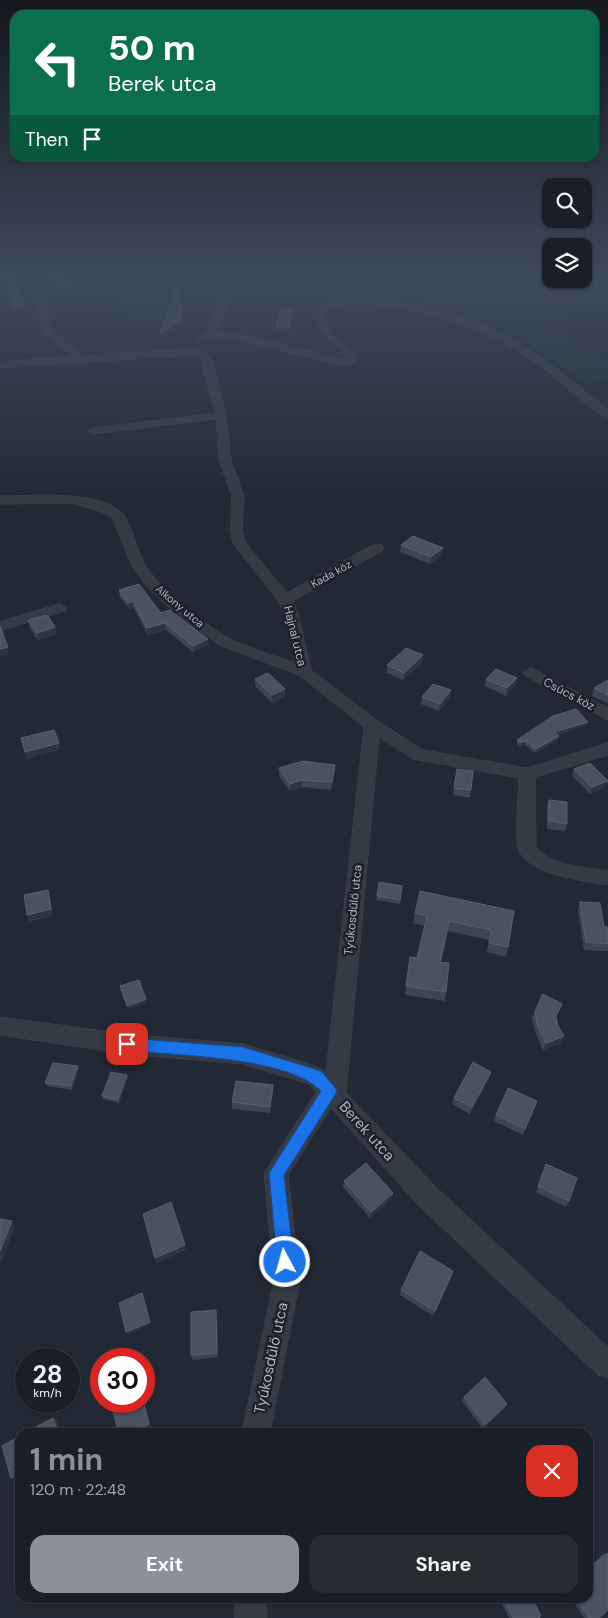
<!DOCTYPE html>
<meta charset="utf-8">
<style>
:root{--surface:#1a1f27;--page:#272c33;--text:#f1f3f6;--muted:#9fa2a7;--line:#383d44;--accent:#8c9099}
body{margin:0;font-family:"DM Sans",sans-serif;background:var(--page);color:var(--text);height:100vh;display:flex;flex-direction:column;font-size:19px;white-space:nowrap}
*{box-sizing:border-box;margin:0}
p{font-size:16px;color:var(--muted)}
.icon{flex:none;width:28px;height:28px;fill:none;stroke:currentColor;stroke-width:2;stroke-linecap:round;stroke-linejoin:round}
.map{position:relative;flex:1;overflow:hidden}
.side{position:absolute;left:15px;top:1428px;width:578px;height:175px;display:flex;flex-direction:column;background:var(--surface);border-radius:15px;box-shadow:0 1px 4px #0004,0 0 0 1px var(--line)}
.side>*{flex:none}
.top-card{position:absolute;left:10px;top:10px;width:589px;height:152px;border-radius:15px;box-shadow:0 1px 4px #0004,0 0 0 1px var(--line);background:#0b6e4f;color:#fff;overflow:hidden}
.fabs{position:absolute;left:542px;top:178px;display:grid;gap:10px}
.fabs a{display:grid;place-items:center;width:50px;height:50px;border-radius:10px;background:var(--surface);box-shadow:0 1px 4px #0004,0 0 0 1px var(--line);font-size:25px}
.speed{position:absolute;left:15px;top:1348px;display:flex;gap:10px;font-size:25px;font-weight:700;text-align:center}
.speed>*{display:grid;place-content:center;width:65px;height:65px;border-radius:50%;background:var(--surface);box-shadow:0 1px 4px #0004,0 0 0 1px var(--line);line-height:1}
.speed small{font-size:12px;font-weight:400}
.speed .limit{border:8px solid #d22;background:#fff;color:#111}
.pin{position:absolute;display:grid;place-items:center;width:42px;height:42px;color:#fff;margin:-21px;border-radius:10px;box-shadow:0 2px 8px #0006}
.me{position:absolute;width:55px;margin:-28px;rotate:354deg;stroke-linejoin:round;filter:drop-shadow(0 0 4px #0008)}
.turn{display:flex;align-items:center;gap:18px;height:105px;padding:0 15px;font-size:22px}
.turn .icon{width:65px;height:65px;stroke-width:2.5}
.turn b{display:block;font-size:35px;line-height:42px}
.then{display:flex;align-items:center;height:48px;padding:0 15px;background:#0003;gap:10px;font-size:19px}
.round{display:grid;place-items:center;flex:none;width:52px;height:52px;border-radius:15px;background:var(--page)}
.overview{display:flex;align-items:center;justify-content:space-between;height:85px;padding:0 15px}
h1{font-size:30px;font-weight:700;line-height:38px;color:var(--accent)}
.action{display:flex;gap:10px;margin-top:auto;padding:10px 15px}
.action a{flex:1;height:58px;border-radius:15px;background:var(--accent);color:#fff;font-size:20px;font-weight:700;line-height:58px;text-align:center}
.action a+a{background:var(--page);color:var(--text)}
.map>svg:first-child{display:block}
.green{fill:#243236}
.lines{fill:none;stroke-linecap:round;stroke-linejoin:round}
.street-casing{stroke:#3f444f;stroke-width:1}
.street{fill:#353b45;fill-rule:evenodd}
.wall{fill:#3e4453}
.shaded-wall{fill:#2d3442}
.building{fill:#4a515f;stroke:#5a606f}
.route{fill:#1a73e8;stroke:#114b97}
.labels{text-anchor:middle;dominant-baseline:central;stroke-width:5;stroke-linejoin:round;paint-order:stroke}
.far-street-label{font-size:11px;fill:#b0b5c2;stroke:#1b202a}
.street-label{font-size:12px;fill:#b0b5c2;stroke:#1b202a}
.near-street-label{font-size:15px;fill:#b0b5c2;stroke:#1b202a}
</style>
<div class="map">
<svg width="608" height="1618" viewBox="0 0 608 1618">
<rect width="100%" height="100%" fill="#222934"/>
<path class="green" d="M 102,277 L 551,277 L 551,279 L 584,279 L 584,277 L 608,277 L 608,307 L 539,320 L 608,361 L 608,380 L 587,384 L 513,334 L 470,312 L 405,300 L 176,290 L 166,318 L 122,315 Z"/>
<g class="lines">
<g class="street-casing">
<path id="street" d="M 25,277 L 33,277 L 43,292 L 52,332 L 84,355 L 195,349 L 207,354 L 213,363 L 226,415 L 231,460 L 244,496 L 242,530 L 245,542 L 287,593 L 372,545 L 382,545 L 384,548 L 382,551 L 293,601 L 299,617 L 311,670 L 378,721 L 423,750 L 527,768 L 608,743 L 608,755 L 535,777 L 536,847 C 552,866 585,867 608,871 L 608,885 C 585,881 526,875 518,848 C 515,836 518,794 519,778 L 413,759 L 379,737 L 346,1093 L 436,1187 L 608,1347 L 608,1378 L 598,1375 L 418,1205 L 331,1108 L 288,1175 L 300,1280 L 270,1432 L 242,1432 L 274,1280 L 264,1173 L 316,1092 L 309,1084 L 243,1064 L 127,1054 L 0,1035 L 0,1017 L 127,1034 L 243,1044 L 316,1066 L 326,1072 L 364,727 L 299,675 L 219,645 L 169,607 L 146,586 L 132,566 L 112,518 L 99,511 L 72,503 L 0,504 L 0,496 C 32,496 97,489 122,513 C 132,523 138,555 147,568 C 161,588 209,629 231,639 C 251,649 273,655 295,663 L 285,617 L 278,601 L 233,543 L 230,530 L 232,496 L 219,460 L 216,419 L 94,434 L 88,431 L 94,428 L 215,413 L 200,358 L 194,355 L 0,368 L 0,362 L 73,356 L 43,333 L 35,292 Z
M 228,293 L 232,296 L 216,332 L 264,339 L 341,360 L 348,357 C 332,343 318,333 313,312 C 328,296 355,298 375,300 C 425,304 475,317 519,343 C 551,362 579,387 608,409 L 608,417 C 594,414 561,382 547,371 C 498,334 444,312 382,306 C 363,304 338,300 323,313 L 329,331 L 358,357 L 353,364 L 341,366 L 263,345 L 211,337 L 204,341 L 198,341 L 198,337 C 212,329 216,308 225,294 Z
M 60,604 L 67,608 L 65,611 L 0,631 L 0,622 Z
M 531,668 L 608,708 L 608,720 L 526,676 L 523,673 Z
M 236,1598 L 266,1598 L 267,1618 L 235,1618 Z"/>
</g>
<use href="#street" class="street"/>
</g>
<path class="wall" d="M 293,309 L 289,332 L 276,329 L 276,326 Z
M 401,545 L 443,548 L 442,555 L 430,564 L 400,552 Z
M 119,590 L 161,613 L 208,645 L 193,652 L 166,630 L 148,635 L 134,608 L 129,609 L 120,597 Z
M 28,620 L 55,627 L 57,634 L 38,640 L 30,628 Z
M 422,663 L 403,680 L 387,673 L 387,665 Z
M 255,679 L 285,696 L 272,703 L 255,686 Z
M 486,679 L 516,685 L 506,696 L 485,686 Z
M 608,680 L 608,702 L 607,703 L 592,696 L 594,688 Z
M 422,697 L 450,698 L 439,711 L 421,704 Z
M 587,725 L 557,735 L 559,736 L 558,740 L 535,753 L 525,745 L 518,747 L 517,744 L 517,740 Z
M 335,765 L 335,772 L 331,790 L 302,787 L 290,791 L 279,776 L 279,768 Z
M 457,769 L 471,790 L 470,798 L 453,795 Z
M 574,769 L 608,781 L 605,788 L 590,794 L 572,776 Z
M 549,800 L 567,824 L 565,831 L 547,829 L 547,807 Z
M 402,886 L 400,904 L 376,900 L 377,896 Z
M 580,902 L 604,927 L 608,927 L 608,951 L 584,950 L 578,909 Z
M 514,911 L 508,947 L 506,957 L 487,952 L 489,940 L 448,931 L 441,962 L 446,992 L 445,1001 L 405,995 L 410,957 L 417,958 L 425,926 L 413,923 L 415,913 Z
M 535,1011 L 557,1017 L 561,1043 L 543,1050 L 536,1034 L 532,1018 Z
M 78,1066 L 79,1070 L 72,1090 L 47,1086 L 45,1083 Z
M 127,1075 L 128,1078 L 119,1103 L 103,1099 L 102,1096 Z
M 489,1078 L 470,1114 L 452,1104 L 454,1098 Z
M 273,1085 L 273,1092 L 270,1113 L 232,1109 L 232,1102 Z
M 537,1101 L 523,1135 L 494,1121 L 496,1115 Z
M 546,1164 L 569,1201 L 566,1207 L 536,1192 Z
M 344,1181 L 393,1193 L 392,1199 L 370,1218 L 343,1187 Z
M 452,1277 L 433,1316 L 400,1295 L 401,1290 Z
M 217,1314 L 218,1357 L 193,1360 L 191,1355 Z
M 464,1397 L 505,1408 L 483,1429 L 462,1401 Z
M 607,1553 L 599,1618 L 584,1618 L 571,1598 L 588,1598 L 588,1569 L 602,1555 Z
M 499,1598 L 532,1598 L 539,1618 L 509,1618 Z"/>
<path class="shaded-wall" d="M 72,287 L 73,292 L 54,294 L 54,289 Z
M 24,307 L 25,310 L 15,314 L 14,310 Z
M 183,311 L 183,316 L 180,325 L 161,338 L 160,333 Z
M 443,548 L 442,555 L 430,564 L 431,557 Z
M 133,601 L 134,608 L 129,609 L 128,603 Z
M 165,623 L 166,630 L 148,635 L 147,628 Z
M 55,627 L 57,634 L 38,640 L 37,633 Z
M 208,639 L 208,645 L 193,652 L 193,646 Z
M 8,647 L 9,654 L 0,656 L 0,649 Z
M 423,655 L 422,663 L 403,680 L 404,673 Z
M 517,678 L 516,685 L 506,696 L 507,688 Z
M 285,689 L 285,696 L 272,703 L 272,695 Z
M 451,690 L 450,698 L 439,711 L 440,704 Z
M 588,722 L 587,725 L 553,736 L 554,732 Z
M 559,736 L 558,740 L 535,753 L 536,749 Z
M 526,741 L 525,745 L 518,747 L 519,743 Z
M 59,743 L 60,750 L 27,759 L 25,752 Z
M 335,765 L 335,772 L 331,790 L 332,782 Z
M 302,780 L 302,787 L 290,791 L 290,784 Z
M 608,781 L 605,788 L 590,794 L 592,787 Z
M 48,890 L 50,897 L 53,916 L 29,922 L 27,915 Z
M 146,999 L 146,1003 L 128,1009 L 127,1006 Z
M 564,1036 L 561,1043 L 543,1050 L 546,1043 Z
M 78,1066 L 79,1070 L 72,1090 L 71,1086 Z
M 491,1072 L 489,1078 L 470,1114 L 472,1107 Z
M 127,1075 L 128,1078 L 119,1103 L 118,1100 Z
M 273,1085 L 273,1092 L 270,1113 L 270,1107 Z
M 393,1193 L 392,1199 L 370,1218 L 371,1212 Z
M 12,1221 L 15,1227 L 0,1265 L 0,1251 Z
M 185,1245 L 186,1250 L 157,1263 L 155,1258 Z
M 453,1271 L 452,1277 L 433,1316 L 435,1311 Z
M 143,1296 L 151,1324 L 127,1334 L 126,1332 Z
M 216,1310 L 217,1314 L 218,1357 L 217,1353 Z
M 144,1399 L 151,1428 L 142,1432 L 132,1432 L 144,1401 Z
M 507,1404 L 505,1408 L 483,1429 L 485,1425 Z
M 53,1418 L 57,1421 L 60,1432 L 58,1432 Z
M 20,1473 L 20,1479 L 15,1481 L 11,1478 Z"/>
<path class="building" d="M 2,277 L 16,277 L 24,307 L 14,310 Z
M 49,277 L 67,277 L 72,287 L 54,289 Z
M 177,285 L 183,311 L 180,321 L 160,333 Z
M 280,309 L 293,309 L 289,328 L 276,326 Z
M 413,536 L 443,548 L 431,557 L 401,545 Z
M 139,584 L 161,613 L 170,610 L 208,639 L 193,646 L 165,623 L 147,628 L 133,601 L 128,603 L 119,590 Z
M 47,615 L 55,627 L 37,633 L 28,620 Z
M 0,626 L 8,647 L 0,649 Z
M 406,648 L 423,655 L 404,673 L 387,665 Z
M 496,669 L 517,678 L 507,688 L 486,679 Z
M 268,673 L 285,689 L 272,695 L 255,679 Z
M 608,680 L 608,695 L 594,688 Z
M 433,684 L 451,690 L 440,704 L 422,697 Z
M 576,709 L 588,722 L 554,732 L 559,736 L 536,749 L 526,741 L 519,743 L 517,740 L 553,716 Z
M 54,730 L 59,743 L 25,752 L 21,738 Z
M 303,761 L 335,765 L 332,782 L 302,780 L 290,784 L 279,768 Z
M 590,763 L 608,781 L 592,787 L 574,769 Z
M 457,769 L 473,771 L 471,790 L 454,788 Z
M 549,800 L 567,802 L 567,824 L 549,821 Z
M 379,882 L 402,886 L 400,900 L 377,896 Z
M 48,890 L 51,909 L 27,915 L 24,895 Z
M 420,891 L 514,911 L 508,947 L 489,943 L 491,930 L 449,921 L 440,962 L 449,963 L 446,992 L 406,986 L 410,957 L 417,958 L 427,916 L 415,913 Z
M 580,902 L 600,903 L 604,927 L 608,927 L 608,944 L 586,942 Z
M 139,980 L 146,999 L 127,1006 L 120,986 Z
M 543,994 L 562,1004 L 556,1016 L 557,1024 L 564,1036 L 546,1043 L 538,1027 L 535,1011 Z
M 473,1062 L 491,1072 L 472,1107 L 454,1098 Z
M 53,1063 L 78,1066 L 71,1086 L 45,1083 Z
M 111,1072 L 127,1075 L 118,1100 L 102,1096 Z
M 236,1081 L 273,1085 L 270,1107 L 232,1102 Z
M 508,1088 L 537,1101 L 525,1129 L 496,1115 Z
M 366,1163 L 393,1193 L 371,1212 L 344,1181 Z
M 546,1164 L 577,1178 L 569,1201 L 538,1186 Z
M 171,1202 L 185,1245 L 155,1258 L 143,1214 Z
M 0,1219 L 12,1221 L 0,1251 Z
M 420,1251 L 453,1271 L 435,1311 L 401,1290 Z
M 142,1293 L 150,1322 L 126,1332 L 119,1303 Z
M 216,1310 L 217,1353 L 191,1355 L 191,1312 Z
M 485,1377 L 507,1404 L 485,1425 L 464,1397 Z
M 111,1401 L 143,1401 L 149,1424 L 132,1432 L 118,1432 Z
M 53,1418 L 58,1432 L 26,1432 Z
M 20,1436 L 20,1473 L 11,1478 L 2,1446 Z
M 607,1553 L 608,1555 L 608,1610 L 599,1618 L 589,1618 L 576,1598 L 588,1598 L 588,1570 Z
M 503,1598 L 532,1598 L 541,1616 L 539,1618 L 513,1618 Z"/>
<linearGradient id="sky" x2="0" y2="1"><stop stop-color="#13171d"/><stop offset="0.55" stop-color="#3e495c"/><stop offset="1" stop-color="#3e495c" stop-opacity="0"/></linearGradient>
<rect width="608" height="503" fill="url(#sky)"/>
<path class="route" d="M 127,1038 L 243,1047 L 321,1071 L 337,1090 L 335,1095 L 284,1175 L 294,1262 L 291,1268 L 285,1270 L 280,1268 L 277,1262 L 269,1173 L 321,1091 C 288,1057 175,1055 127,1051 L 122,1049 L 120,1044 L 122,1040 Z"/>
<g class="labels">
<g class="far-street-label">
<text transform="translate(331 574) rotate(-29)">Kada köz</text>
<text transform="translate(180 606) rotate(40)">Alkony utca</text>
</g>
<g class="street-label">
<text transform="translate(295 636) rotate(76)">Hajnal utca</text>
<text transform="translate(569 694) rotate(28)">Csúcs köz</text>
<text transform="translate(353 910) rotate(-84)">Tyúkosdűlő utca</text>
</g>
<g class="near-street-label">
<text transform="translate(367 1131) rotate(48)">Berek utca</text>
<text transform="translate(271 1358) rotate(-78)">Tyúkosdűlő utca</text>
</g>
</g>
</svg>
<div class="fabs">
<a><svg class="icon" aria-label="search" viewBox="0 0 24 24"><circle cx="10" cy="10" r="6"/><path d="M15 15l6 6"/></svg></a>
<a><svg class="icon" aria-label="layers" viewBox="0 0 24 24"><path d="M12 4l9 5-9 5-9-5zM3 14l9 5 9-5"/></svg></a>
</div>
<div class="speed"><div>28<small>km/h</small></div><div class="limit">30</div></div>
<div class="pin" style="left:127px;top:1044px;background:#d93025"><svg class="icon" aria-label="arrive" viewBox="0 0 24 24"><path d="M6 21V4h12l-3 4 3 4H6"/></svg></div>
<svg class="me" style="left:285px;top:1262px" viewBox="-20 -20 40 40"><circle r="17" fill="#1a73e8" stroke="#fff" stroke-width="3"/><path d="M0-11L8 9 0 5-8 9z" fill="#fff"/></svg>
<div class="top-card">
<div class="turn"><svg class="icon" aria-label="left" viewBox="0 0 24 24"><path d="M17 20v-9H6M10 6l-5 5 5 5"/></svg><div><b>50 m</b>Berek utca</div></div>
<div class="then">Then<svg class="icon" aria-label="arrive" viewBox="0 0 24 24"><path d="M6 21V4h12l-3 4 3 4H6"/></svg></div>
</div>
<section class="side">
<div class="overview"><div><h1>1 min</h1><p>120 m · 22:48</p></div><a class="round" style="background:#d93025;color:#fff"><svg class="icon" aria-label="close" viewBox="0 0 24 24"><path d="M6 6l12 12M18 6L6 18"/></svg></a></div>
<div class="action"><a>Exit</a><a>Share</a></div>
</section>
</div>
